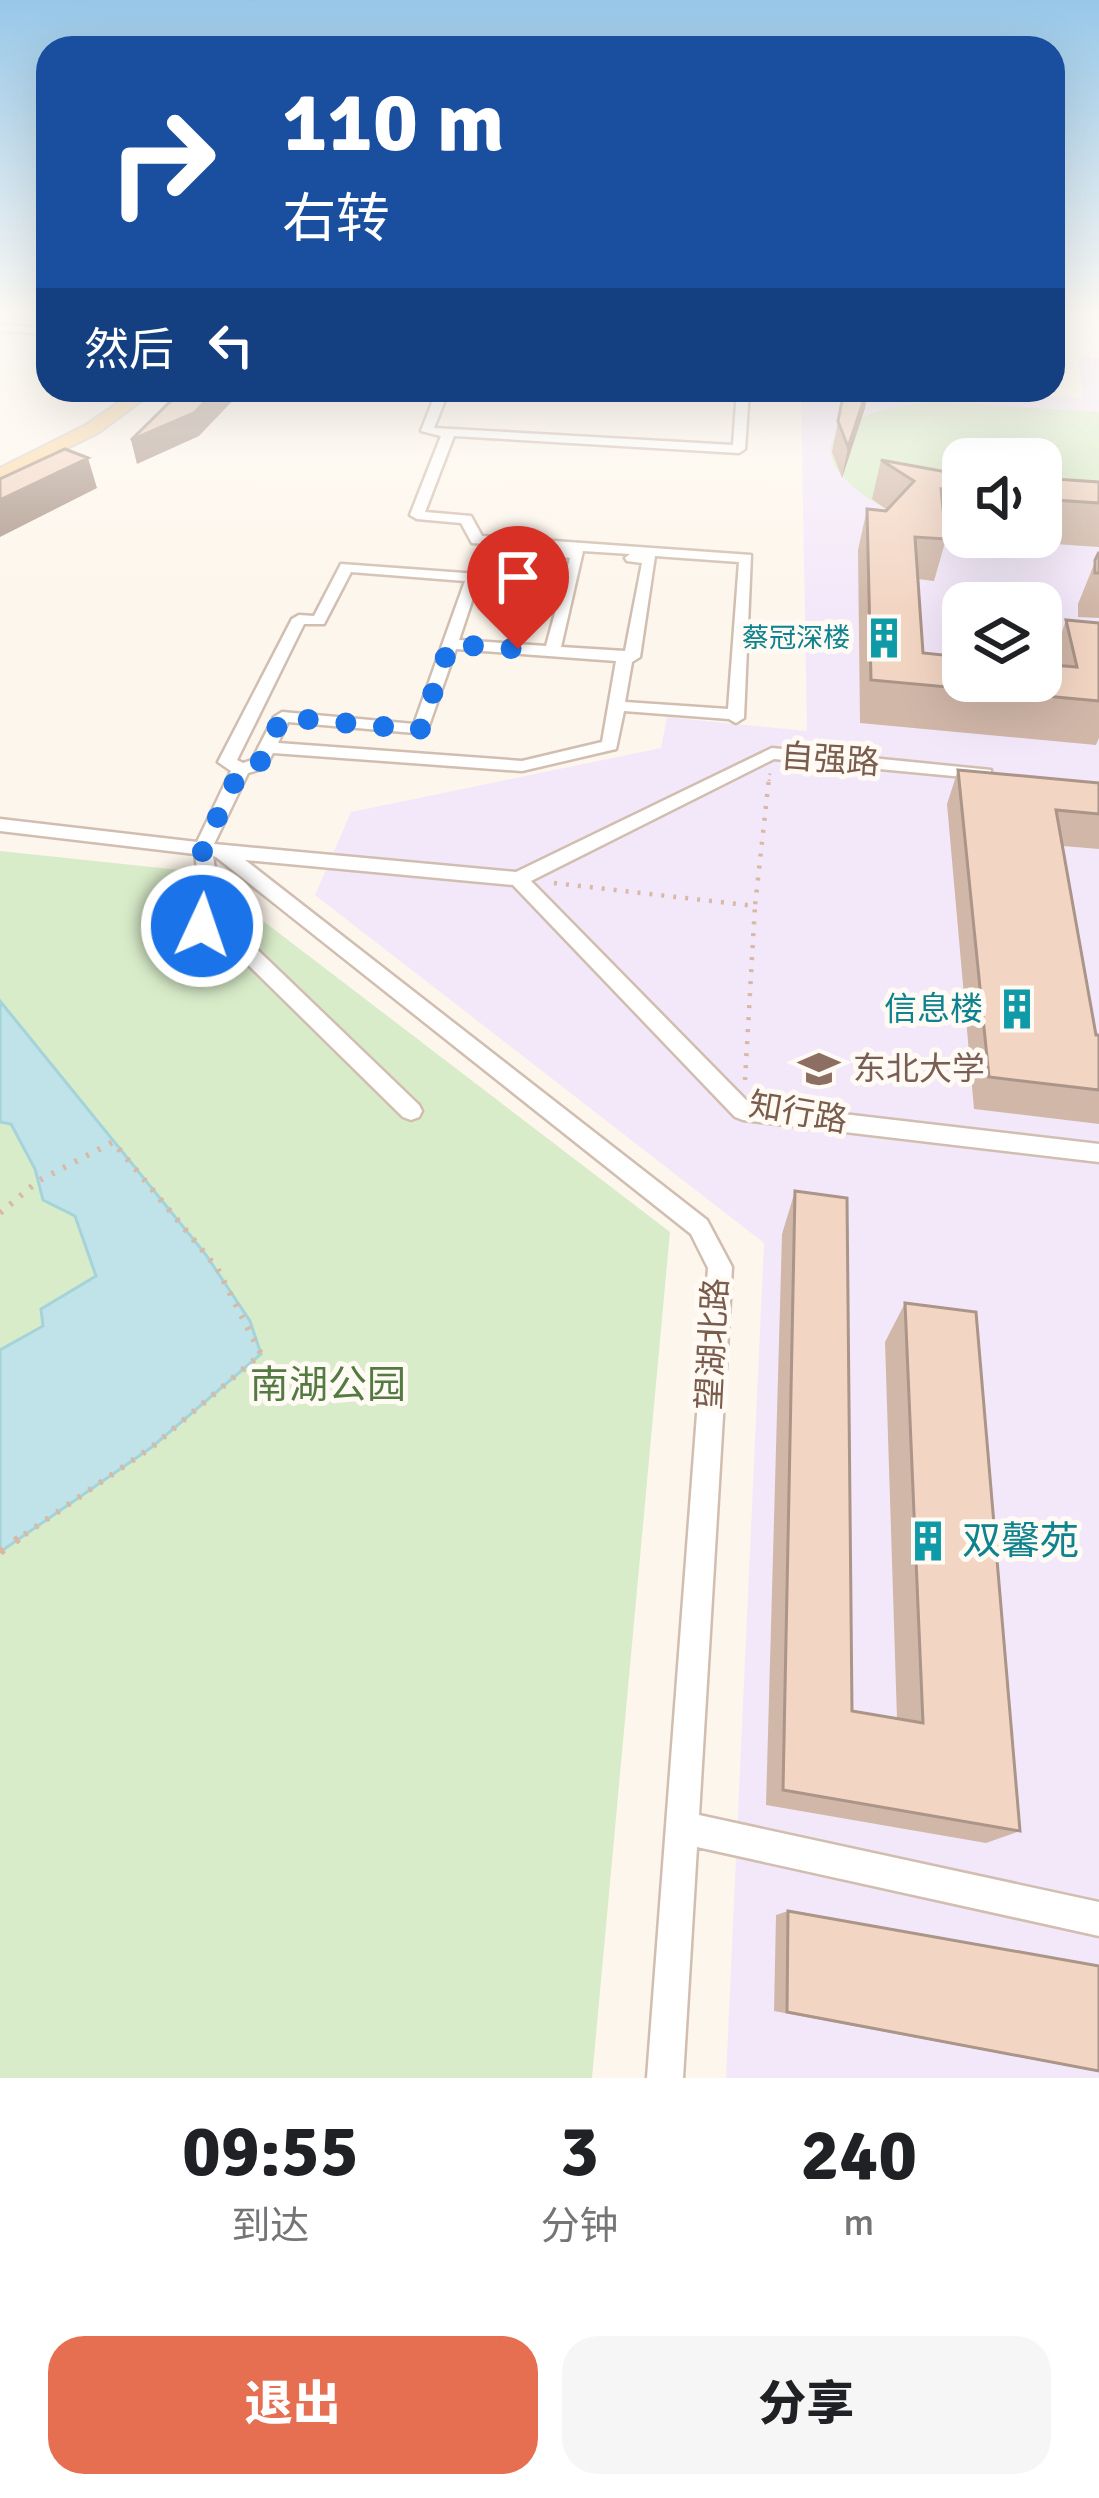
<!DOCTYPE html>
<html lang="zh">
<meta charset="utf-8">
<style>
:root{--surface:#fff;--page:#f6f6f6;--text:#202124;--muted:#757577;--accent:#e76f51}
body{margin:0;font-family:Signika,"Noto Sans SC",sans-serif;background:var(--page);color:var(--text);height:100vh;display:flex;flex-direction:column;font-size:45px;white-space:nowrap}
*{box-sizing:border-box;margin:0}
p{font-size:39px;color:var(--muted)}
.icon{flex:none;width:66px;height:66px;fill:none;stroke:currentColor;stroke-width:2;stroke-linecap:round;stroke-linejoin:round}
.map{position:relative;height:2078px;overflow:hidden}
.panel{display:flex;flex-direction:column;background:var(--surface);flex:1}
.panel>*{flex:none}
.hud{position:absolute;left:36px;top:36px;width:1029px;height:366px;border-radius:36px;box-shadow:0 12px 48px #0002;background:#1a4fa0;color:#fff;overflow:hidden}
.tools{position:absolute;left:942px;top:438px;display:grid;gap:24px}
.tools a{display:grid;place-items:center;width:120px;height:120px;border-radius:24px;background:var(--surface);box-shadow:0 12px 48px #0002;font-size:60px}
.pin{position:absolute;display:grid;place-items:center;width:102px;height:102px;color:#fff;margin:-123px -51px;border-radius:50% 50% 50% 0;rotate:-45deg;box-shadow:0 0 12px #0007}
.pin .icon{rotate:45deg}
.me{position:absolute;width:132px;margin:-66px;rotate:3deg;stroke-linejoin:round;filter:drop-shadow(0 0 9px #0008)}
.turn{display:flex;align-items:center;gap:42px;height:252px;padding:0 48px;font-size:54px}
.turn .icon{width:156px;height:156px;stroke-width:2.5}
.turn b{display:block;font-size:84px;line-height:102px}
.then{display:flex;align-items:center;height:114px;padding:0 48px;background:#0003;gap:24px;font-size:45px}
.eta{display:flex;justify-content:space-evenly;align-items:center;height:204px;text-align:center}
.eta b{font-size:72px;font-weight:800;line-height:84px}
.cta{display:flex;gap:24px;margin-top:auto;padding:24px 48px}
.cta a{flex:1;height:138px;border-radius:36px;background:var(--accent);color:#fff;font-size:48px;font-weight:800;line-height:138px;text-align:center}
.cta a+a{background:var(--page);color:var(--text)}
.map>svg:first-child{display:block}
.education{fill:#f3e8fa;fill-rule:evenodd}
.green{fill:#d8ecc9}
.water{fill:#bfe3e8;stroke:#a5d3da;stroke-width:3}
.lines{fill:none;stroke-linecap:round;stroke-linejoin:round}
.street-casing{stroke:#d1beb0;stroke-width:5}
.primary-casing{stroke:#dad1cd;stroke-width:4}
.path-far3{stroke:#d9b8a5;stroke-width:3;stroke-dasharray:1.5 4.5;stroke-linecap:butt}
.path-far2{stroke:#d9b8a5;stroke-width:4.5;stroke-dasharray:3 9;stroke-linecap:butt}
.path-far1{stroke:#d9b8a5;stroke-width:6;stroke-dasharray:3 10;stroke-linecap:butt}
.path{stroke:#d9b8a5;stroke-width:8;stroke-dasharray:4.5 14;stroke-linecap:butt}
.street{fill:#fff;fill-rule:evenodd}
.primary{fill:#fbd9a5;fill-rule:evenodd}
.wall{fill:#d1b7a8}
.shaded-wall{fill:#aa9588}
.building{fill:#f3d5c3;stroke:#aa9588;stroke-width:3}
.route{stroke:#1a73e8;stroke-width:21;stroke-dasharray:0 37.8}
.labels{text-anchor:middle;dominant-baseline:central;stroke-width:10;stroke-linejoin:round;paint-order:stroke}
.far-culture-label{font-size:27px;fill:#0d838f;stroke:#fffaf3;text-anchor:end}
.street-label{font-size:33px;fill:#7a5c4d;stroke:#fffaf3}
.culture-label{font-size:33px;fill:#0d838f;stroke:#fffaf3;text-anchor:end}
.education-label{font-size:33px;fill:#785e54;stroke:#fffaf3;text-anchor:start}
.near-park-label{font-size:39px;fill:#537a41;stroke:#fffaf3}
.near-culture-label{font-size:39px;fill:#0d838f;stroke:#fffaf3;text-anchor:start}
</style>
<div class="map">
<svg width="1099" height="2078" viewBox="0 0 1099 2078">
<rect width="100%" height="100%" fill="#fdf6ec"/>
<path class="education" d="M 1078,356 L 1099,358 L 1099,2078 L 726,2078 L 764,1243 L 315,895 L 351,812 L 661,748 L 667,717 L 807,731 L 801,390 L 937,390 L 1083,398 ZM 963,459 L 1041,459 L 1041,537 L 963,537 ZM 963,603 L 1041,603 L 1041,681 L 963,681 Z"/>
<path class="green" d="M 941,402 L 1099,412 L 1099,547 L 1027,542 L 1025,537 L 1041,537 L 1041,459 L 963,459 L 963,532 L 896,500 L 882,507 C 772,440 861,405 941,402 Z
M 0,851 L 199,872 L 670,1232 L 592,2078 L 0,2078 Z"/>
<path class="water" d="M 0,1001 L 206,1255 L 250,1321 L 261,1354 L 152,1447 L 0,1552 L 0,1350 L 43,1326 L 41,1309 L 96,1276 L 75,1216 L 43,1200 L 35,1169 L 11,1124 L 0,1122 Z"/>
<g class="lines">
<g class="street-casing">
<path id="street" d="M 0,325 L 48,328 L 48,334 L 0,331 Z
M 437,390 L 449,390 L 434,428 L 733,445 L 737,390 L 749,390 L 745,449 L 739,453 L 454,436 L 425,512 L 471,516 L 482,536 L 751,555 L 744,718 L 736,723 L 729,719 L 624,711 L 616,749 L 522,771 L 273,753 L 265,768 L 248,773 L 214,844 L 516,872 L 772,748 L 991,770 L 991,778 L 985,779 L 774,759 L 531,881 L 749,1103 L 1099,1144 L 1099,1162 L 743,1120 L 735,1117 L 513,885 L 245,860 L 707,1220 L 732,1267 L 699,1815 L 1099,1902 L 1099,1936 L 697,1847 L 683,2078 L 647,2078 L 708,1268 L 691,1234 L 216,857 L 213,856 L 218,889 L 213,922 L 238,931 L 419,1105 L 422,1111 L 419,1117 L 411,1120 L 403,1117 L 224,941 L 196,931 L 193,926 L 200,889 L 195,854 L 0,831 L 0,819 L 197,842 L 231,771 L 218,762 L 292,619 L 299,615 L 314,616 L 341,564 L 478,574 L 480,577 L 459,640 L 546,646 L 570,558 L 557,556 L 555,553 L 559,550 L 472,543 L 461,523 L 417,519 L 410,515 L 441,436 L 421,431 ZM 583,551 L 630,554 L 625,558 L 627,561 L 642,563 L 625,651 L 561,647 ZM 655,556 L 739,562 L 728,709 L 625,702 L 632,662 L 640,657 ZM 351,572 L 465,581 L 414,724 L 282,712 L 274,717 L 252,760 L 243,763 L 237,760 L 304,624 L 324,624 ZM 456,649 L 616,661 L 602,742 L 522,761 L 278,743 L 288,722 L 426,734 Z"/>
</g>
<g class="primary-casing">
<path id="primary" d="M 137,390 L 156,390 L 98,433 L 0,481 L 0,468 L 86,425 Z"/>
</g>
<path class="path-far3" d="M 769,781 L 770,773"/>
<path class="path-far2" d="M 554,883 L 755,906 L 769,778
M 745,1080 L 755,906"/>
<path class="path-far1" d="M 0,1213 L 38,1181 L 113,1142 L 217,1268 L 261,1354 L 152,1447 L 21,1537"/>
<path class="path" d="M 0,1552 L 25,1534"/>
<use href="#street" class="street"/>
<use href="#primary" class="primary"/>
</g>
<path class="wall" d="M 842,401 L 865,408 L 842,478 L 832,452 Z
M 881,460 L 963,475 L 963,532 L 945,530 L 946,539 L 934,581 L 918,579 L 923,653 L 1051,664 L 1066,620 L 1099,623 L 1099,738 L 1096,745 L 860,723 L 858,550 L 867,509 L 887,510 L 872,499 Z
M 1041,478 L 1099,482 L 1099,547 L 1027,542 L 1026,537 L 1041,537 Z
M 1099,552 L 1099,618 L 1078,617 L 1078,604 Z
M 958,770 L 1099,783 L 1099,849 L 1063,846 L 1096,1035 L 1099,1035 L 1099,1124 L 974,1109 L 947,804 Z
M 795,1191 L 852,1711 L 897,1719 L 885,1342 L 905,1303 L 1020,1831 L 986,1843 L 766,1805 L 782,1234 Z
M 788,1911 L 1099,1966 L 1099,2072 L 774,2011 L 776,1915 Z"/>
<path class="shaded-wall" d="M 216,390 L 243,390 L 199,436 L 137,464 L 131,440 Z
M 867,390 L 869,390 L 865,408 L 842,478 L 848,447 Z
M 88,458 L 97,488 L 0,537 L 0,500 Z"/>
<path class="building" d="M 182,390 L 216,390 L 194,413 L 131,440 Z
M 856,390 L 867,390 L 848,447 L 838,421 L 842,401 Z
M 65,449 L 88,458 L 0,500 L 0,479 Z
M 881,460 L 963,475 L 963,491 L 941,489 L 946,539 L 915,537 L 923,653 L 963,657 L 963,681 L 1041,681 L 1041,664 L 1077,667 L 1066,620 L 1099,623 L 1099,701 L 871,680 L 867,509 L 886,511 L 914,481 Z
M 1041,478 L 1099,482 L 1099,503 L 1041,499 Z
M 1099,552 L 1099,573 L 1095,573 L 1095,560 Z
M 958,770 L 1099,783 L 1099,814 L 1056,810 L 1096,1035 L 1099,1035 L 1099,1090 L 989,1077 Z
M 795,1191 L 847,1198 L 852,1711 L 923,1723 L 905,1303 L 976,1312 L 1020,1831 L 783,1790 Z
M 788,1911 L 1099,1966 L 1099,2071 L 787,2012 Z"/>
<linearGradient id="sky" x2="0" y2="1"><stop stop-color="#97c7e8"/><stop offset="0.52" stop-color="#fefbf6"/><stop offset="1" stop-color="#fefbf6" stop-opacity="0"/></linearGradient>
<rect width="1099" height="607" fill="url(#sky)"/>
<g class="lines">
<path class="route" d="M 202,926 L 209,889 L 202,849 L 241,769 L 259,764 L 282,717 L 420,730 L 450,644 L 518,649"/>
</g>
<defs>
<g id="building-bare" transform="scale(3.24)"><path d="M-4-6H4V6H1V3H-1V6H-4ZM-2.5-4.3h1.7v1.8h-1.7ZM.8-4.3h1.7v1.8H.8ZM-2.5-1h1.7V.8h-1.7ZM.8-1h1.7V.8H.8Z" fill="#0f9aa8" stroke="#fffaf3" stroke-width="2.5" paint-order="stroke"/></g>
<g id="university-bare" transform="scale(3.24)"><path d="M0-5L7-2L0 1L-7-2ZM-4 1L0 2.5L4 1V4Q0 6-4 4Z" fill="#8d6e63" stroke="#fffaf3" stroke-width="2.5" paint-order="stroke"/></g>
</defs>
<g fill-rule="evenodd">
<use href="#building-bare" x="884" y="638"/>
<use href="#building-bare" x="1017" y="1009"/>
<use href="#university-bare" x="819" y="1069"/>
<use href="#building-bare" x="928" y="1541"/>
</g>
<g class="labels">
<g class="far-culture-label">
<text x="850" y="638">蔡冠深楼</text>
</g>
<g class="street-label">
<text transform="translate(830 760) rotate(4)">自强路</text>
<text transform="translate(798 1113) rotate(10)">知行路</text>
<text transform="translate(713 1344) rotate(-87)">望湖北路</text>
</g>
<g class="culture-label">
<text x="983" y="1009">信息楼</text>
</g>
<g class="education-label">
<text x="853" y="1069">东北大学</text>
</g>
<g class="near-park-label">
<text x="328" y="1385">南湖公园</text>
</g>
<g class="near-culture-label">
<text x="962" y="1541">双馨苑</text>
</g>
</g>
</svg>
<div class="tools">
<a><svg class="icon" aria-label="sound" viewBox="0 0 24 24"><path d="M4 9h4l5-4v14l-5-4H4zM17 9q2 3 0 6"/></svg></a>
<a><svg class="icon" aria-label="layers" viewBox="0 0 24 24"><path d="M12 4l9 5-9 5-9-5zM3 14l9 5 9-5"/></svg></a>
</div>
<div class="pin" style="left:518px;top:649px;background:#d93025"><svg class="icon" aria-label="arrive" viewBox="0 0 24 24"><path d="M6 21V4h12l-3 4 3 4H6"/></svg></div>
<svg class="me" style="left:202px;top:926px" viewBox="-20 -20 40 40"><circle r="17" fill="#1a73e8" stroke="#fff" stroke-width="3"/><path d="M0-11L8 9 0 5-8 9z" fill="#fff"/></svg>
<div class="hud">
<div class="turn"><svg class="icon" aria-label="right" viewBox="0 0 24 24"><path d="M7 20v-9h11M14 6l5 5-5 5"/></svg><div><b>110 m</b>右转</div></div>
<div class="then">然后<svg class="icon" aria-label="left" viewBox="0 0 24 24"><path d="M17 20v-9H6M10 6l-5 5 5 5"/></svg></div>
</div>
</div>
<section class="panel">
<div class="eta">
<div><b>09:55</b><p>到达</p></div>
<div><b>3</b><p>分钟</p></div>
<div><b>240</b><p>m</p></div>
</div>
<div class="cta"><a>退出</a><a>分享</a></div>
</section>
